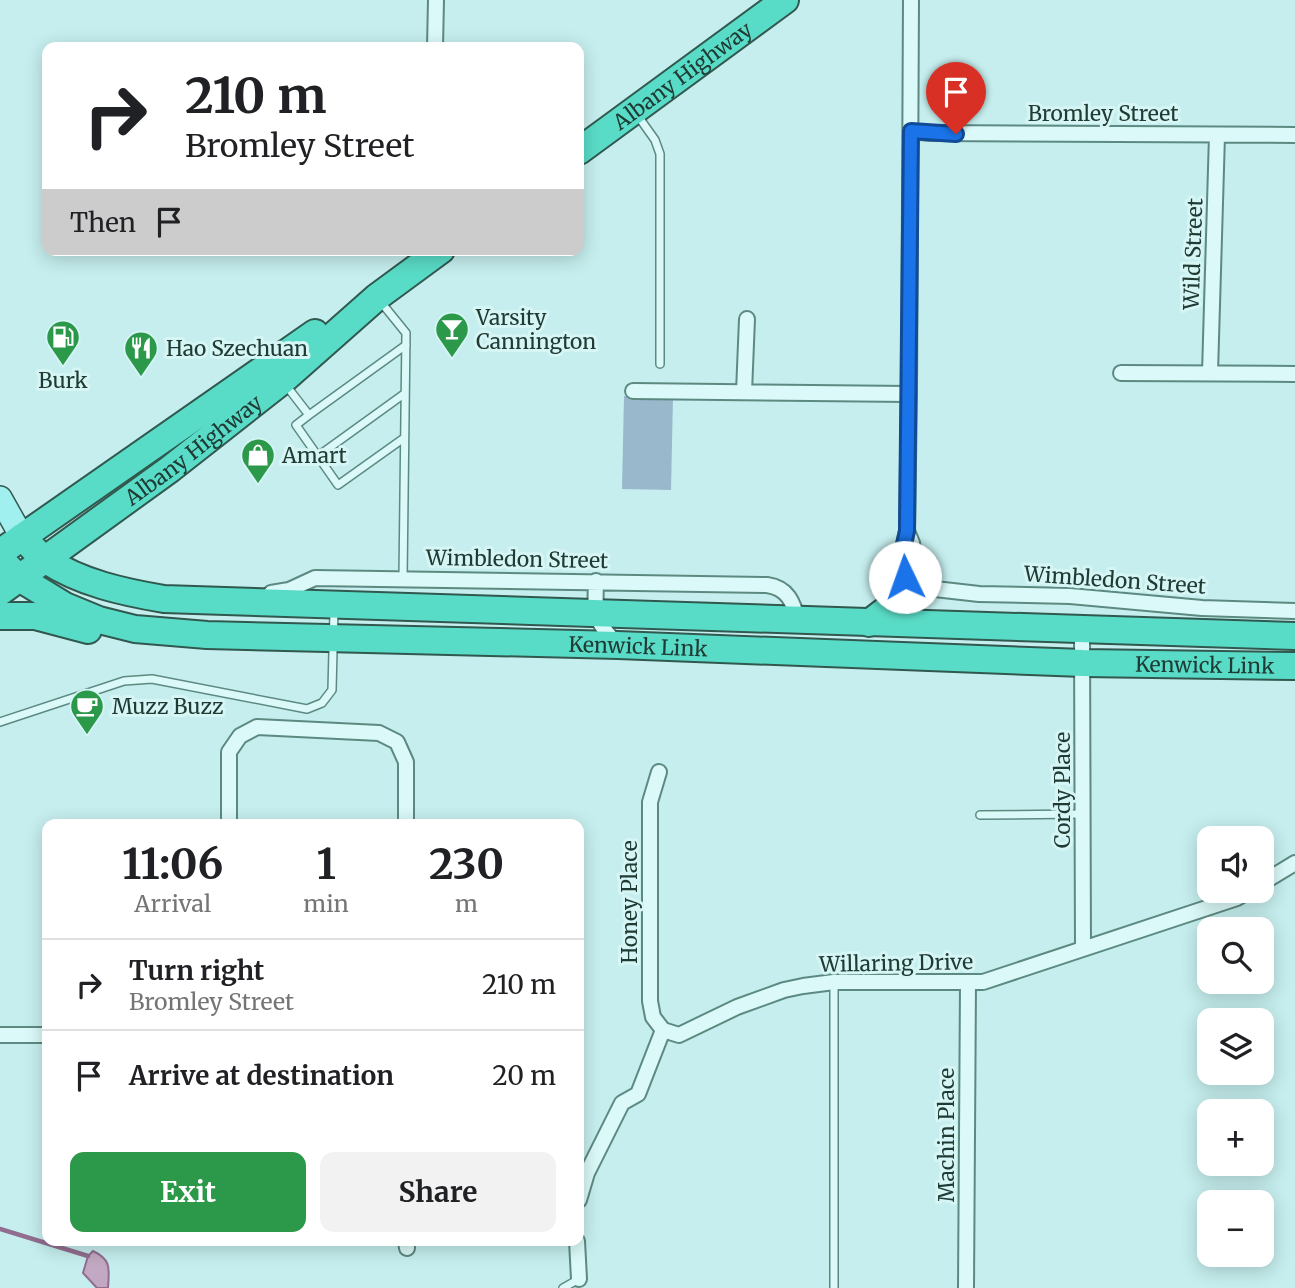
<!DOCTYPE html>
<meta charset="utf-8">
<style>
:root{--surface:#fff;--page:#f2f2f2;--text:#202124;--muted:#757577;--line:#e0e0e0;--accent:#2c984a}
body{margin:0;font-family:Merriweather,serif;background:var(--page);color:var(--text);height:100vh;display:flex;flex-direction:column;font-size:26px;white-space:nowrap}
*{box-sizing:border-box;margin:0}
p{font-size:23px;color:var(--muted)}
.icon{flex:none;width:38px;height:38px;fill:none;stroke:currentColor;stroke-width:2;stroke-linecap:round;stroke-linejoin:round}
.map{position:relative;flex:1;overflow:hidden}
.drawer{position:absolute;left:42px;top:819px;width:542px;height:427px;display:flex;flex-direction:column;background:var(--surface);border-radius:14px;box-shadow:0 4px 18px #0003}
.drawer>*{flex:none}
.top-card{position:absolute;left:42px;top:42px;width:542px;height:214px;border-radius:14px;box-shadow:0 4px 18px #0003;background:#fff;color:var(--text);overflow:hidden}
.buttons{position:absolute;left:1197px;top:826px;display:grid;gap:14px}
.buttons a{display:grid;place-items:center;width:77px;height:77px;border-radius:14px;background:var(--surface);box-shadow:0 4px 18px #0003;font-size:35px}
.pin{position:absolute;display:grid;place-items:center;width:60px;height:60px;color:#fff;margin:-72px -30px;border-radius:50% 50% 50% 0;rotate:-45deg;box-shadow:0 0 7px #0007}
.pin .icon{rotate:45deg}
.me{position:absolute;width:77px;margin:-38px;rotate:357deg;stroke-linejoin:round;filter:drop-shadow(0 0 5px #0008)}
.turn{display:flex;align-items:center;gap:24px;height:147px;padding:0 28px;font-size:32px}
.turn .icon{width:91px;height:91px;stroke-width:2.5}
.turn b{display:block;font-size:49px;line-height:60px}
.then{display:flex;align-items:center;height:66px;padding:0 28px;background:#0003;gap:14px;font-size:26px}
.eta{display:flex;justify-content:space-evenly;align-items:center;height:119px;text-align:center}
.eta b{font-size:42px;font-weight:700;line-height:49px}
.primary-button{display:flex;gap:14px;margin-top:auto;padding:14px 28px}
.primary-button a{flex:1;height:80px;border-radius:14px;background:var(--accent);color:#fff;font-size:28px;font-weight:700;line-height:80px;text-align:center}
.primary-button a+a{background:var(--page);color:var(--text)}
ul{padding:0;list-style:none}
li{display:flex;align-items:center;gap:21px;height:91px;padding:0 28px;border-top:2px solid var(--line)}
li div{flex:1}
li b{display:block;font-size:26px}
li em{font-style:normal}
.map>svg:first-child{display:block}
.green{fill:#9ab8cc}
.water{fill:#c2a8c2;stroke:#916e8f;stroke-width:2}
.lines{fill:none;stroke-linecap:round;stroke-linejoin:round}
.stream{stroke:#916e8f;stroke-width:4.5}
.lane-casing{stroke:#5c8a81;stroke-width:10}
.street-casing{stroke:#5c8a81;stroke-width:18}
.primary-casing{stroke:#30584e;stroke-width:26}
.highway-casing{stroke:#30584e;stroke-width:30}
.lane{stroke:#daf9f8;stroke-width:7}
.street{stroke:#daf9f8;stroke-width:14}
.primary{stroke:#9ff0ee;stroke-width:23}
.highway{stroke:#59dcc7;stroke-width:26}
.route-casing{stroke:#114b97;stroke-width:18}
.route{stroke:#1a73e8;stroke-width:12}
.labels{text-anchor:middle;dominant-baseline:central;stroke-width:6;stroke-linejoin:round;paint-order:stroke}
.street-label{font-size:21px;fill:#203a34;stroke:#d6f6f5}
.poi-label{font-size:21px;fill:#203a34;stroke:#d6f6f5;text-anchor:start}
</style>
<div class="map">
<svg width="1295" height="1288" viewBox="0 0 1295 1288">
<rect width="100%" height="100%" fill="#c6eeee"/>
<path class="green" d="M 624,396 L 673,397 L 671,490 L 622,489 Z"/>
<path class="water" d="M 93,1251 C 112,1260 109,1269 108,1288 L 97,1288 L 83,1273 L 88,1256 Z"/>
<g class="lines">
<path class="stream" d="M 0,1229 L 88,1256"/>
<g class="lane-casing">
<path id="lane" d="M 638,116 L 655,140 L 660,154 L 660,364
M 380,301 L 406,333 L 403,578
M 285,384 L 309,415 L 406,345
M 309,415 L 296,425 L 338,485 L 404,438
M 318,456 L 404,394
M 0,722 L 124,681 L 152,679 L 307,709 L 322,703 L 332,690 L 334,611
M 980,815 L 1082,814
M 834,982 L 834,1288
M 563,1288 L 579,1279"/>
</g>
<g class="street-casing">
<path id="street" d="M 911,0 L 909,394 L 907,531 L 901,558 L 907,582 L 912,588 L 921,592 L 935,589 L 979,594 L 1070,596 L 1202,608 L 1295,611
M 435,47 L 436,0
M 911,131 L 930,133 L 1295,135
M 1121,373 L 1295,374
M 1210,373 L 1217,135
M 633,391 L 909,394
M 744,392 L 747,319
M 907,531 L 912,543 L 917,569 L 932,590
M 596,581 C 595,616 593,619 618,645
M 271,593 L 289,590 L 315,578 L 767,585 C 788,588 793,602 798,621
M 1082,631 L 1083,949
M 659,772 L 650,802 L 650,1001 L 653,1017 L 663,1030
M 229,824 L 229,752 L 240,736 L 257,727 L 379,733 L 397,742 L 406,762 L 406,824
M 1262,883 L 1295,863
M 663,1030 L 679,1035 L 737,1007 L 784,990 L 803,986 L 834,982 L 983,982 L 1237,898 L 1249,891
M 0,1035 L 47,1035
M 579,1200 L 587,1173 L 622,1103 L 638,1094 L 663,1030
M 406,1241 L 407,1248
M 577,1241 L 579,1279
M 966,1288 L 968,983"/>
</g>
<g class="primary-casing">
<path id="primary" d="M 0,498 L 22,537"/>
</g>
<g class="highway-casing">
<g id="highway">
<path id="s1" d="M 579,151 L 785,0"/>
<path d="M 22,537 C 30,544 37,554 46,560 C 81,583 123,592 164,599 L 1295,636"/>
<path d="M 8,547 L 315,333"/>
<path id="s2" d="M 0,559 L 19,578 L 65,606 L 99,620 L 135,629 L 207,635 L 618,645 L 1083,663 L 1295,666"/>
<path id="s3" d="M 0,592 L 170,469 L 282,381 L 377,297 L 441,250"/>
<path d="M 0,616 L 35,616 L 88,630"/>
<path d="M 869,623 L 894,604 L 910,586"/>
</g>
</g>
<use href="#lane" class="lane"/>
<use href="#street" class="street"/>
<use href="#primary" class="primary"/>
<use href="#highway" class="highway"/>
</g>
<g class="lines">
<g class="route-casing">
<path id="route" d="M 905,577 L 901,558 L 907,531 L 911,131 L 956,134"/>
</g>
<use href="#route" class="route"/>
</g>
<defs>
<g id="bar-pin" transform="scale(1.75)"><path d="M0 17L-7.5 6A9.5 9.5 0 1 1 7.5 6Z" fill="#2c984a" stroke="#d6f6f5"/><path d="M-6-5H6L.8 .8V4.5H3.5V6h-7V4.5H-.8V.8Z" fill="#fff"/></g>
<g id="fuel-pin" transform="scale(1.75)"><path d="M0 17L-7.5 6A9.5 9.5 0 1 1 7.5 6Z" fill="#2c984a" stroke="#d6f6f5"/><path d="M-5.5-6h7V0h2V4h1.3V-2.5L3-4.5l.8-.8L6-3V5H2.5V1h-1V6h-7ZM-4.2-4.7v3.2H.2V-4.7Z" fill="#fff"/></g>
<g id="restaurant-pin" transform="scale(1.75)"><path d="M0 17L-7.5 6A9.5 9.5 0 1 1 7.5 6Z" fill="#2c984a" stroke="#d6f6f5"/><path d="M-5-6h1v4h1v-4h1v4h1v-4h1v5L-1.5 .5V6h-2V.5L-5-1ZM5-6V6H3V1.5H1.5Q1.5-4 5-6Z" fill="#fff"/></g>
<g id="shop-pin" transform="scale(1.75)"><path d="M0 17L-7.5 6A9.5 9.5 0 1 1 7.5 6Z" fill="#2c984a" stroke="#d6f6f5"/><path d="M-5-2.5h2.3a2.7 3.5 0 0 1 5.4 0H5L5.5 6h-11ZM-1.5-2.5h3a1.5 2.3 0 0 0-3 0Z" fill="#fff"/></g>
<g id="cafe-pin" transform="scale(1.75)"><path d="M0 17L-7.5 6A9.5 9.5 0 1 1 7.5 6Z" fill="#2c984a" stroke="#d6f6f5"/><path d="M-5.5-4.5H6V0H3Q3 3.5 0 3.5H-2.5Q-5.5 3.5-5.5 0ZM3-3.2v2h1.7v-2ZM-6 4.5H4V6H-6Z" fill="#fff"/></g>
</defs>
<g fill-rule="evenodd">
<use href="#bar-pin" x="452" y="329"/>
<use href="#fuel-pin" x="63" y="337"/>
<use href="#restaurant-pin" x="141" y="348"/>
<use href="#shop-pin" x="258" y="455"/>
<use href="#cafe-pin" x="87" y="706"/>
</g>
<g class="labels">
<g class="street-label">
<text stroke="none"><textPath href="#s1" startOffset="128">Albany Highway</textPath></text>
<text x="1103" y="113">Bromley Street</text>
<text transform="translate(1193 254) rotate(-88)">Wild Street</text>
<text stroke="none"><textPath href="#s3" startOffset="240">Albany Highway</textPath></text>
<text transform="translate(517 559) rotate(1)">Wimbledon Street</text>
<text transform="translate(1115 580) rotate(4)">Wimbledon Street</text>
<text stroke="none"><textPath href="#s2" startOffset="658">Kenwick Link</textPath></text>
<text stroke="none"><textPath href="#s2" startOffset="1225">Kenwick Link</textPath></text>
<text transform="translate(1062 790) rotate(-90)">Cordy Place</text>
<text transform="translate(629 902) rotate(-90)">Honey Place</text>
<text transform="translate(896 963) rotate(-1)">Willaring Drive</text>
<text transform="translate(946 1135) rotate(-90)">Machin Place</text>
</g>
<g class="poi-label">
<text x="476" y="317">Varsity<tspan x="476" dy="24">Cannington</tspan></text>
<text x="166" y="348">Hao Szechuan</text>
<text x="63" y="380" text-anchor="middle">Burk</text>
<text x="282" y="455">Amart</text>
<text x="112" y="706">Muzz Buzz</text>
</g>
</g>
</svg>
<div class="buttons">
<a><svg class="icon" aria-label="sound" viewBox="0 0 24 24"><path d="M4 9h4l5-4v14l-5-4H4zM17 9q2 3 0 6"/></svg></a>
<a><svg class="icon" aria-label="search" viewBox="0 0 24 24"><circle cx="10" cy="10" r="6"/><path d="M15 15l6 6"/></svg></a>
<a><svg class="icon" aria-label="layers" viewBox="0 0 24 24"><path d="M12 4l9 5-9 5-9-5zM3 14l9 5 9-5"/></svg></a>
<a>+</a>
<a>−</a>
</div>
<div class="pin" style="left:956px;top:134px;background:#d93025"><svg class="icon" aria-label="arrive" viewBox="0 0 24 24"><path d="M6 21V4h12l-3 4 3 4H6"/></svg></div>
<svg class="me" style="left:905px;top:577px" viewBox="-20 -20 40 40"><circle r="19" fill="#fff"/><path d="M0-13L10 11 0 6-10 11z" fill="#1a73e8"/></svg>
<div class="top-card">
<div class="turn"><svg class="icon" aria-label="right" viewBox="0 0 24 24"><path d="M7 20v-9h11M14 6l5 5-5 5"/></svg><div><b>210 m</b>Bromley Street</div></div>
<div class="then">Then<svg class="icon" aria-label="arrive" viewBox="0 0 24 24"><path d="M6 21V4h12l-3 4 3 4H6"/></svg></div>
</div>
<section class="drawer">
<div class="eta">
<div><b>11:06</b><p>Arrival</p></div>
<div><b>1</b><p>min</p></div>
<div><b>230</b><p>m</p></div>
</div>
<ul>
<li><svg class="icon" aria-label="right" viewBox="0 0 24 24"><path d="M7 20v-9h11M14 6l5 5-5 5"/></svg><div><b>Turn right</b><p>Bromley Street</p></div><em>210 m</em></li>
<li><svg class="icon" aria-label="arrive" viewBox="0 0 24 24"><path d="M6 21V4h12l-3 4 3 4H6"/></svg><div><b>Arrive at destination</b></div><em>20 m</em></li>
</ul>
<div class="primary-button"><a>Exit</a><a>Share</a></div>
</section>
</div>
